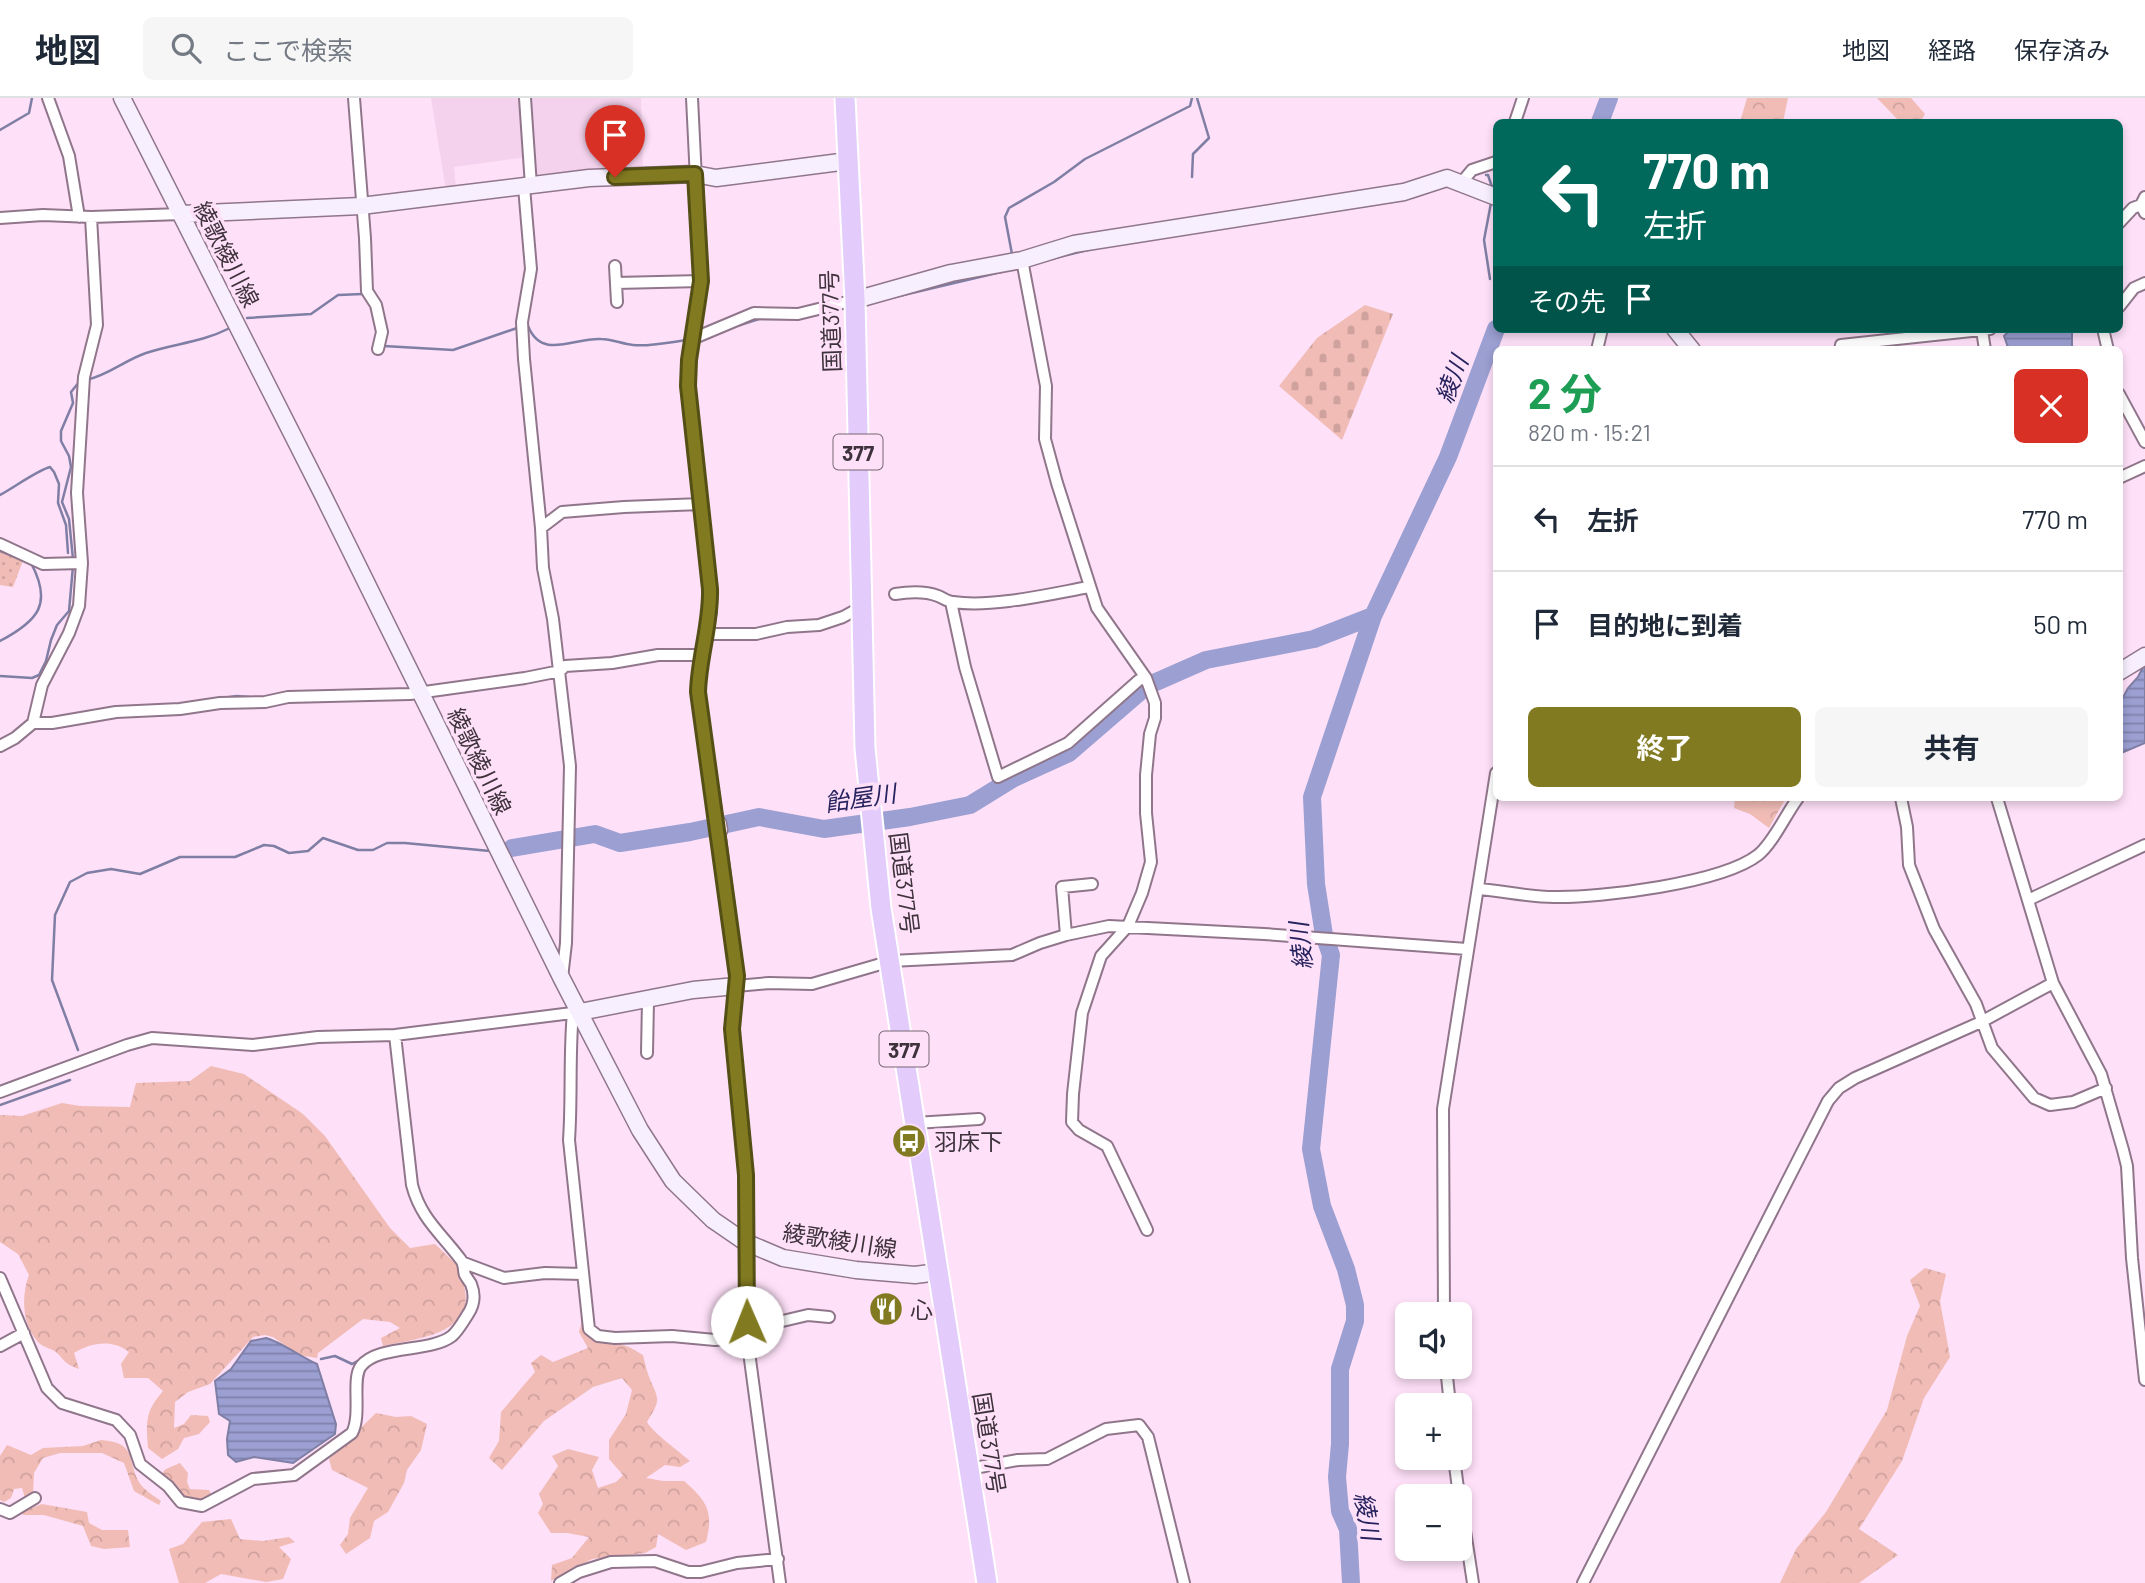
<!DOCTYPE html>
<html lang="ja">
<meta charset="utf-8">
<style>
:root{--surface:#fff;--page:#f6f6f7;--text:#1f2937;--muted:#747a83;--line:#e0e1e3;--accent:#827a20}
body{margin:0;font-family:Barlow,"Noto Sans JP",sans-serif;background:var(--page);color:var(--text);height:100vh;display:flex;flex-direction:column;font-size:26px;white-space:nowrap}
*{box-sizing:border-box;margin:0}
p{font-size:23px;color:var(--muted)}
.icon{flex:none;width:38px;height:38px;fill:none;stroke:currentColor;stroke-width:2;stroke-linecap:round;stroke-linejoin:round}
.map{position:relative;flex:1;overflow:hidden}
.panel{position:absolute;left:1493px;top:248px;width:630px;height:455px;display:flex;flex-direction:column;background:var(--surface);border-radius:10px;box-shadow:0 4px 10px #0003}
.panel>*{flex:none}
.top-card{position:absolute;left:1493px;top:21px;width:630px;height:214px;border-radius:10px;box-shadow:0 4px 10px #0003;background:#00695c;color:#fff;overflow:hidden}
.tools{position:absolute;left:1395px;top:1204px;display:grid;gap:14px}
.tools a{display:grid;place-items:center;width:77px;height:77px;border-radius:10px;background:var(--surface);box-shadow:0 4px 10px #0003;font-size:35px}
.pin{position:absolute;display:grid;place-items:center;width:60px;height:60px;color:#fff;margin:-72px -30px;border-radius:50% 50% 50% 0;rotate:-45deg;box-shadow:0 0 7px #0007}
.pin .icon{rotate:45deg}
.me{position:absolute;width:77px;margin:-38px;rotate:359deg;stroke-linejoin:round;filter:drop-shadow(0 0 5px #0008)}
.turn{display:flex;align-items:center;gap:24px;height:147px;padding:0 35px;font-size:32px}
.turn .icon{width:91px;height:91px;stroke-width:2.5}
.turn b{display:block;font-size:49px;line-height:60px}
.then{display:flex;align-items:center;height:66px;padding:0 35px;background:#0003;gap:14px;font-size:26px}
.round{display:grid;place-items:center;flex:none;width:74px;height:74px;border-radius:10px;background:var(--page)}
.head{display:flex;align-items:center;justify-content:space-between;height:119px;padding:0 35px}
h1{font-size:42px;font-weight:700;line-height:52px;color:#1e9e55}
.primary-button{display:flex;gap:14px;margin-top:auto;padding:14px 35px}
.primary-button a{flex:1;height:80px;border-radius:10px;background:var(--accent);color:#fff;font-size:28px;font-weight:700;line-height:80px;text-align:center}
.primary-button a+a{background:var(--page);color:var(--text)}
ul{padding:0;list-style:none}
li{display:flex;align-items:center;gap:21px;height:105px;padding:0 35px;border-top:2px solid var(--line)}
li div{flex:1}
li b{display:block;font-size:26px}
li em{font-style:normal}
header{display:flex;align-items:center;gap:42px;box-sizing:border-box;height:98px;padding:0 35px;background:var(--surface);border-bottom:2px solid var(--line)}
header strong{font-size:33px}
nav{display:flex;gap:38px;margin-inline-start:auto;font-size:24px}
.search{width:490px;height:63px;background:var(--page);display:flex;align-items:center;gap:18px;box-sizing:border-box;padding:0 24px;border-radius:10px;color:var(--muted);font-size:26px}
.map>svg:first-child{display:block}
.built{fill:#f4d1ec}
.forest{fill:url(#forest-crowns)}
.cemetery{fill:url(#cemetery-stones)}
.park{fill:url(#park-dots)}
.water{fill:url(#water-rules);stroke:#7f7ea4;stroke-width:2}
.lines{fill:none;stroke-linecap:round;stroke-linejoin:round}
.stream{stroke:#7f7ea4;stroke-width:2.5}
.river{stroke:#9b9fd1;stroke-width:18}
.street-casing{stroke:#90768b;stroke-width:14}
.secondary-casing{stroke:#90768b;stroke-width:19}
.highway-casing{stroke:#fff;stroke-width:23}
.street{stroke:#fff;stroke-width:10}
.secondary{stroke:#f7effe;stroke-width:16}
.highway{stroke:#e3cbfc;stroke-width:19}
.route-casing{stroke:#544f15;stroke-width:18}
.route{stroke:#827a20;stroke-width:12}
.labels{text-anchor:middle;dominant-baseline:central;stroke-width:7;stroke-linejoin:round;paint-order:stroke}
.shield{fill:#fee0f8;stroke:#786674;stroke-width:2}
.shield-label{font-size:21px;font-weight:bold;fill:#3e323c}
.street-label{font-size:23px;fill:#3e323c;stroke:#fee0f8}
.poi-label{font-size:23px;fill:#3e323c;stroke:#fee0f8;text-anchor:start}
.water-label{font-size:24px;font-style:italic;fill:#26225e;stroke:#fee0f8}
</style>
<header>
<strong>地図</strong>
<div class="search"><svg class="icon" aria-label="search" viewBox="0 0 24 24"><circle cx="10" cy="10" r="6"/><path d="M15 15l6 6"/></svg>ここで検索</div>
<nav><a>地図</a><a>経路</a><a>保存済み</a></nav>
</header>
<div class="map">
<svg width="2145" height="1485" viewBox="0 0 2145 1485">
<defs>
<pattern id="forest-crowns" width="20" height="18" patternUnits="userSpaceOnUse" patternTransform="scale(1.75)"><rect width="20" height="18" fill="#f1bcb6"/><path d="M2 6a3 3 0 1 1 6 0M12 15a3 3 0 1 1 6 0" fill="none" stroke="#d0a29d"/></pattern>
<pattern id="cemetery-stones" width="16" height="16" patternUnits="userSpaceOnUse" patternTransform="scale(1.75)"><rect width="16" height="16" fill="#f1bcb6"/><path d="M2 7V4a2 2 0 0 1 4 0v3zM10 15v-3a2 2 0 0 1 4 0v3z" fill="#d0a29d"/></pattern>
<pattern id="park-dots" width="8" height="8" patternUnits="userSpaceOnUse" patternTransform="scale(1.75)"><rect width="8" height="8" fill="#f1bcb6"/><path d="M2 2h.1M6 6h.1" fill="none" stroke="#d0a29d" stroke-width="1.8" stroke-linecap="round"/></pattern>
<pattern id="water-rules" width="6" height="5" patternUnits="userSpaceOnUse" patternTransform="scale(1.75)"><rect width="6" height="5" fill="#9b9fd1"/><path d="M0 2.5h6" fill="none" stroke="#8082ab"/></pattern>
</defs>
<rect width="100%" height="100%" fill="#fee0f8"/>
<path class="built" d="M 431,0 L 521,0 L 526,59 L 454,69 L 456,91 L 446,92 Z
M 528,0 L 641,0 L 643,73 L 534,82 Z"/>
<path class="forest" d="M 1747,0 L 1788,0 L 1783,24 L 1740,24 Z
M 1877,0 L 1911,0 L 1925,16 L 1920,24 L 1900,24 Z
M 1735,700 L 1786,700 L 1769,730 L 1750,716 L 1734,710 Z
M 211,968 L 244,976 L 303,1016 L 325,1038 L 390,1130 L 410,1150 L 435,1146 L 458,1168 L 459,1182 L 463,1184 C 479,1236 419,1240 383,1248 L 381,1240 L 400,1230 L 390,1224 L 363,1221 L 318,1255 L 317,1260 L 299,1257 L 273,1239 L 265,1237 L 253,1239 L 210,1286 L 188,1294 L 175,1304 L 174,1330 L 184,1326 L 191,1317 L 208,1318 L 210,1324 L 199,1336 L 184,1340 L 178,1351 L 162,1361 L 148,1350 C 146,1323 145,1314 163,1293 L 148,1280 L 124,1280 L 121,1266 L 129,1254 C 113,1241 91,1244 74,1255 L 79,1271 C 64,1265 67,1265 57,1255 C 52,1250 43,1250 38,1244 C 22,1226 21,1198 29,1177 L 18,1156 L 0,1144 L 0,1017 L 22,1018 L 62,1005 L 80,1008 L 130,1009 L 136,985 L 190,983 Z
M 1925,1170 L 1946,1176 L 1940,1203 L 1950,1259 L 1924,1300 L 1902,1363 L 1859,1431 L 1898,1457 L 1859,1485 L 1780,1485 L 1796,1451 L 1826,1414 L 1887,1312 L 1907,1238 L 1920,1208 L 1910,1182 Z
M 582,1223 C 591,1249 599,1243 622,1247 C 629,1248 636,1253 643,1257 C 645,1265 647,1275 651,1284 C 661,1304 658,1305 647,1324 C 653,1335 679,1353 690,1363 L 680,1369 L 665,1367 L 646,1380 L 663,1383 L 684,1383 C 707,1403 714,1414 706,1444 L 686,1452 L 658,1436 L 656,1449 L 645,1455 L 592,1461 L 551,1483 L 552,1467 L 572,1460 L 589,1439 L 567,1435 L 551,1435 L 538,1415 L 543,1406 L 539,1396 L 558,1368 L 552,1358 L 568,1351 L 599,1359 L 592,1372 L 598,1390 L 616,1384 L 623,1377 L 609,1361 L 609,1342 L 626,1316 L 632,1292 L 622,1280 L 593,1289 L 544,1323 L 502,1372 L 489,1360 L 499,1343 L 501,1314 L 535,1274 L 531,1265 L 541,1257 L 553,1264 L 588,1250 L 579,1234 Z
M 376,1315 L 396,1319 L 411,1318 L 427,1326 L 421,1352 L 407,1372 L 404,1385 L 388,1414 L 374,1423 L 370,1440 L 346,1456 L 340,1447 L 348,1436 L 350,1420 L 368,1390 L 332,1372 L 329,1361 Z
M 101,1342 C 138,1345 126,1361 139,1384 C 144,1392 154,1398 161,1403 L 159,1407 L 134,1393 L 124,1365 L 102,1355 L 60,1355 L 43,1360 L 34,1375 L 33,1395 L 25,1400 L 22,1390 L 14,1391 L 11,1400 L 4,1404 L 0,1402 L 0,1358 L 7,1347 L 31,1357 L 43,1350 L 83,1348 Z
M 180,1365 L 188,1375 L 187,1384 L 190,1391 L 209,1392 L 212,1398 L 198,1402 L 183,1402 L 161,1376 L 166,1371 Z
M 42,1406 L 87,1414 L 89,1425 L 102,1432 L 128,1432 L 130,1449 L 104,1451 L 91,1448 L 83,1428 L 44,1417 L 23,1417 L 21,1414 Z
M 231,1421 L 240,1441 L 263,1443 L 289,1439 L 295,1444 L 279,1449 L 291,1461 L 283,1481 L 266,1484 L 221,1476 L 205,1485 L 179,1485 L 169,1451 L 183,1446 L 202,1424 Z"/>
<path class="cemetery" d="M 1365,207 L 1393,216 L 1342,342 L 1279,288 L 1317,240 Z"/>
<path class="park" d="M 0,451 L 8,457 L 24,460 L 13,489 L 0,487 Z"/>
<path class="water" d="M 2011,231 L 2072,231 L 2072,252 L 2009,252 L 2004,238 Z
M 2145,565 L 2145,645 L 2119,656 L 2119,607 L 2128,590 L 2138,579 Z
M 266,1240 C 281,1244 301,1259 317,1266 L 336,1326 L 335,1336 L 293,1365 L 254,1359 L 236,1364 L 228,1357 L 227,1341 L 230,1323 L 219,1316 L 215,1283 L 231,1271 L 251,1243 Z"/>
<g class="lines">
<path class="stream" d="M 0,32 L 29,15 L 32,0
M 1486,77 L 1488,77 L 1493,92
M 1192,79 L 1193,56 L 1209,40 L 1197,0
M 1414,99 L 1437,91
M 1276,122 L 1397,103
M 1012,156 L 1005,119 L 1009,110 L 1054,84 L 1085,61 L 1190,8 L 1192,0
M 1055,160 L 1096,150
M 1490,181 L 1484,142 L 1491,105
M 895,199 L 1001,174
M 247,220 L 311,216 L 338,197 L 363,196
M 740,227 L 759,221 L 792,221
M 528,228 C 542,263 575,239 601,241 C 612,241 622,246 633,247 C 650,249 670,244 688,242
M 384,248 L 453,252 L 520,229
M 86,282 C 107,278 125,262 146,255 C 176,245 200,245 230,230
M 0,397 C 13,390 38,372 50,369 L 54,374 L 59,386 L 58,405 L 66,427 L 68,455
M 0,453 L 31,465 C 53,506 38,523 0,543
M 73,461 L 69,421 L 62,404 L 71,369 L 69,358 L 61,343 L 61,333 L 73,305 L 71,294 L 80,283
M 0,578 L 32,580 L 39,577 L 46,563 L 51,542 L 57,527 L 69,513 L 73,468
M 214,601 L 237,598 L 249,599
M 78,952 L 52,882 L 55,817 L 70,784 L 87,775 L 111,771 L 140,776 L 180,759 L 235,759 L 264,747 L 274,748 L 289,755 L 308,753 L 323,740 L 358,752 L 373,752 L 387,745 L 405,745 L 490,753
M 0,1007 L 70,982
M 321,1261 L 335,1258 L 352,1266 L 363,1260"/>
<path class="river" d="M 1600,24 L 1609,0
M 1156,584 L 1206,562 L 1314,541 L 1373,518
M 512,750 L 595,736 L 620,745 L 690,734 L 759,719 L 824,731 L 910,719 L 970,707 L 1014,680 L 1069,655 L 1142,592
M 1351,1485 L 1348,1431 L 1340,1413 L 1337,1379 L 1340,1346 L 1340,1271 L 1355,1223 L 1355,1207 L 1346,1171 L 1322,1108 L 1311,1051 L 1331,857 L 1324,837 L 1316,786 L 1312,699 L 1373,518 L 1448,359 L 1496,231"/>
<g class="street-casing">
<path id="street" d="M 48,0 L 69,58 L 79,119
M 354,0 L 365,140 L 367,193 L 376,207 L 382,234 L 378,251
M 525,0 L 531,88
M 692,0 L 701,183 L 689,262 L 688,288 L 710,491 L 711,513 L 699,570 L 698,594 L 718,726
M 1515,24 L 1523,0
M 1462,84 L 1472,72 L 1496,64
M 524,89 L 531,171 L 522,224 L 524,261 L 541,430 L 543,470 L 553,521 L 570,668 L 566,845 L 562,880
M 2145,99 L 2141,107 L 2145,115
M 0,120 L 43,117 L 91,119 L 182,116
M 2119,125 L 2133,110 L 2141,107
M 1022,162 L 1046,288 L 1045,341 L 1057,385 L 1097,510 L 1146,580 L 1155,605 L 1155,620 L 1150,636 L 1146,677 L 1146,715 L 1151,764 L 1142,795 L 1128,828 L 1101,858 L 1082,915 L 1073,996 L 1072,1024 L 1079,1032 L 1107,1048 L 1147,1132
M 615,168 L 617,204
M 616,185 L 701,183
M 2119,209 L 2134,190 L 2145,185
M 2103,231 L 2108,252
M 1982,232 L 1985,252
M 692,241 L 754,215 L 798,216 L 855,202
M 1597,252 L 1602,231
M 1840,252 L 1841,247 L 1990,231
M 2119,296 L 2145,344
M 2119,380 L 2145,368
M 541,430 L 562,414 L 624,409 L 701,406
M 0,446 L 43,466 L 82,465
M 895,496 C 908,494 925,493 938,498 C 943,500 948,504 953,504 C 992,510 1050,496 1089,489
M 951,504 L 965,569 L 998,679 L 1068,645 L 1139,582 L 1146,580
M 707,536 L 756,536 L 787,529 L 819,527 L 843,519 L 861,509
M 33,625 L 52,625 L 116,614 L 180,611 L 220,605 L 265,604 L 288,599 L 410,596 L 525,580 L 560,573 L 565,568 L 612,565 L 658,557 L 702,557
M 0,648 L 15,640 L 33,625 L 42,587 L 69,535 L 79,508 L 82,465 L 77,395 L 84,279 L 97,227 L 91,119
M 1901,700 L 1907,729 L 1909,767 L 1934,831 L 1976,906 L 1992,950 L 2034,1000 L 2050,1007 L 2073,1004 L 2106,990
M 1997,700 L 2053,885 L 2101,976 L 2123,1052 L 2127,1068 L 2132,1160 L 2145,1282
M 719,732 L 738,878 L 732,931 L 746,1078 L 747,1239 L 780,1485
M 1479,791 C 1503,793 1529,799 1554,799 C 1601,800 1722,785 1758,757 C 1773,745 1786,716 1798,700
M 2028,802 L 2145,747
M 1066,837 L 1062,789 L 1092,786
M 736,888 L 769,885 L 812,886 L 891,863 L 1012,857 L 1040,845 L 1066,837 L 1109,828 L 1264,836 L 1467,851
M 573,914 C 569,957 572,999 569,1042 L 589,1231 L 598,1238 L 615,1240 L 672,1238 L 715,1242 L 747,1239
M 647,955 L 648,902
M 0,994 L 127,947 L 152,940 L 253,947 L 318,939 L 395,937 L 580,914
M 915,1025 L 979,1021
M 464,1165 L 504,1180 L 545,1175 L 582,1176
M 0,1180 L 47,1290 L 62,1305 L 116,1322 L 130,1337 L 140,1366 L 168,1388 L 181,1404 L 202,1408 L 253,1381 L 294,1377 L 352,1335 C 362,1316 351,1281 361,1268 C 379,1246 430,1255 452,1238 C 458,1233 463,1224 468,1216 C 474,1207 475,1196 471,1186 C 469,1183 467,1180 465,1177 C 463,1171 465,1167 461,1162 C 441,1135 421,1121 412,1087 L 395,937
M 1444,1216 L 1443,1011 L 1496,675
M 747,1224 L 774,1225 L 808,1217 L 829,1219
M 0,1248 L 24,1235
M 1446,1269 L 1450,1307
M 1454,1360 L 1459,1398
M 969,1371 L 1018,1362 L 1047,1361 L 1106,1331 L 1139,1327 L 1148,1339 L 1184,1485
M 1460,1400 L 1473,1485
M 0,1411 L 10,1415 L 35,1400
M 560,1485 L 579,1474 L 611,1464 L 655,1463 L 688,1474 L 701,1474 L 737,1465 L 778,1461
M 1583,1485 L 1828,1003 L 1839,990 L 1855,980 L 1981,924 L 2053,885"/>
</g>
<g class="secondary-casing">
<path id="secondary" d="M 122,0 L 323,397 L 562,881 L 640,1032 L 673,1083 L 713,1122 L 745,1144 L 783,1160 L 856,1172 L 915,1177 L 938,1174
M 182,116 L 361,108 L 589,80 L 695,76 L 716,80 L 848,63
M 855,202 L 951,175 L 1022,162 L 1074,146 L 1404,94 L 1447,80 L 1496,99
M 1675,231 L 1692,252
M 2119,574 L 2145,558
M 718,726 L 719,732
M 580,914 L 693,892 L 736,888"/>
</g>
<g class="highway-casing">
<path id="highway" d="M 845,0 L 855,202 L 865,650 L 881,810 L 987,1485"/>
</g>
<use href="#street" class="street"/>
<use href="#secondary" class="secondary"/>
<use href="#highway" class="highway"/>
</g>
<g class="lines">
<g class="route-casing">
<path id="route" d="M 615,79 L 695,76 L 701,183 L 689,262 L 688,288 L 710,491 C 711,526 699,559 698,594 L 737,878 L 732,931 L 746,1077 L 747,1224"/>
</g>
<use href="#route" class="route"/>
</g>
<defs>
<g id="bus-disc" transform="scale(1.75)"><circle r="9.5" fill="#827a20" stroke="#fee0f8"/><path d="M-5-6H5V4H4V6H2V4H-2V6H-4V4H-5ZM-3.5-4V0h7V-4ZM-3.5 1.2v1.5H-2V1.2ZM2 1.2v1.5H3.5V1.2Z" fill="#fff"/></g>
<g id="restaurant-disc" transform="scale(1.75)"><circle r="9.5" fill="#827a20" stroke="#fee0f8"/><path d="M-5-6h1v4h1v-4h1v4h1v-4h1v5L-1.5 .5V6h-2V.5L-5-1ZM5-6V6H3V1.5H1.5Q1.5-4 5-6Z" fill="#fff"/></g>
</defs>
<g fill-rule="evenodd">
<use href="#bus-disc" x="909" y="1043"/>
<use href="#restaurant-disc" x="886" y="1211"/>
</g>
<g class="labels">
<g class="shield">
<rect x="833.5" y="336.5" width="49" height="35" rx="5"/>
<rect x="879.5" y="933.5" width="49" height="35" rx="5"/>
</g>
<g class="shield-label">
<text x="858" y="354">377</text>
<text x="904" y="951">377</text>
</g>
<g class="street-label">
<text transform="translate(227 156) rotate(63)">綾歌綾川線</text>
<text transform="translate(830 223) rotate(-92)">国道377号</text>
<text transform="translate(480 663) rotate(64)">綾歌綾川線</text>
<text transform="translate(905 785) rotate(83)">国道377号</text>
<text transform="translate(840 1142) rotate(9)">綾歌綾川線</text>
<text transform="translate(990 1345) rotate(81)">国道377号</text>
</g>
<g class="poi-label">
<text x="934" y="1043">羽床下</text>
<text x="910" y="1211">心</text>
</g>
<g class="water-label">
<text transform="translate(1451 281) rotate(-69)">綾川</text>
<text transform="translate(860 699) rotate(-8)">飴屋川</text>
<text transform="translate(1300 848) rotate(-96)">綾川</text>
<text transform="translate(1368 1418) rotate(80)">綾川</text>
</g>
</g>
</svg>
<div class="tools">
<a><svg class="icon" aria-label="sound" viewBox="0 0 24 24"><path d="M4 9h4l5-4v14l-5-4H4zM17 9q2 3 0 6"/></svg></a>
<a>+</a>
<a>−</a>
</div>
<div class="pin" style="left:615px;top:79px;background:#d93025"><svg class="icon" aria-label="arrive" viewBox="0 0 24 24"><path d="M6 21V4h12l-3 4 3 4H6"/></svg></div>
<svg class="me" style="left:747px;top:1224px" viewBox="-20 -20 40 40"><circle r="19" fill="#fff"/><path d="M0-13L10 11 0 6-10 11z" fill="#827a20"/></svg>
<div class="top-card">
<div class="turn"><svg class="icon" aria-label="left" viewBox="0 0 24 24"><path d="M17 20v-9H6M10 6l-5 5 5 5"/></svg><div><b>770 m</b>左折</div></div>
<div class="then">その先<svg class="icon" aria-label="arrive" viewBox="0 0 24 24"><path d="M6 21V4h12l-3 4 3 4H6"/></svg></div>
</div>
<section class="panel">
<div class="head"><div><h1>2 分</h1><p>820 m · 15:21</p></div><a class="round" style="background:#d93025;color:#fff"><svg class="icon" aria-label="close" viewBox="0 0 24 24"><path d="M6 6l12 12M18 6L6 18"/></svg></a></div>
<ul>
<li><svg class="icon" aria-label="left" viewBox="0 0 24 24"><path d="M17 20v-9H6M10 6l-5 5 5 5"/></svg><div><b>左折</b></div><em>770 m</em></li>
<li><svg class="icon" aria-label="arrive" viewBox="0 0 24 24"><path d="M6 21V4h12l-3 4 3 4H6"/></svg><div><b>目的地に到着</b></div><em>50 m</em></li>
</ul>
<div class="primary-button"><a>終了</a><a>共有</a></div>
</section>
</div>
